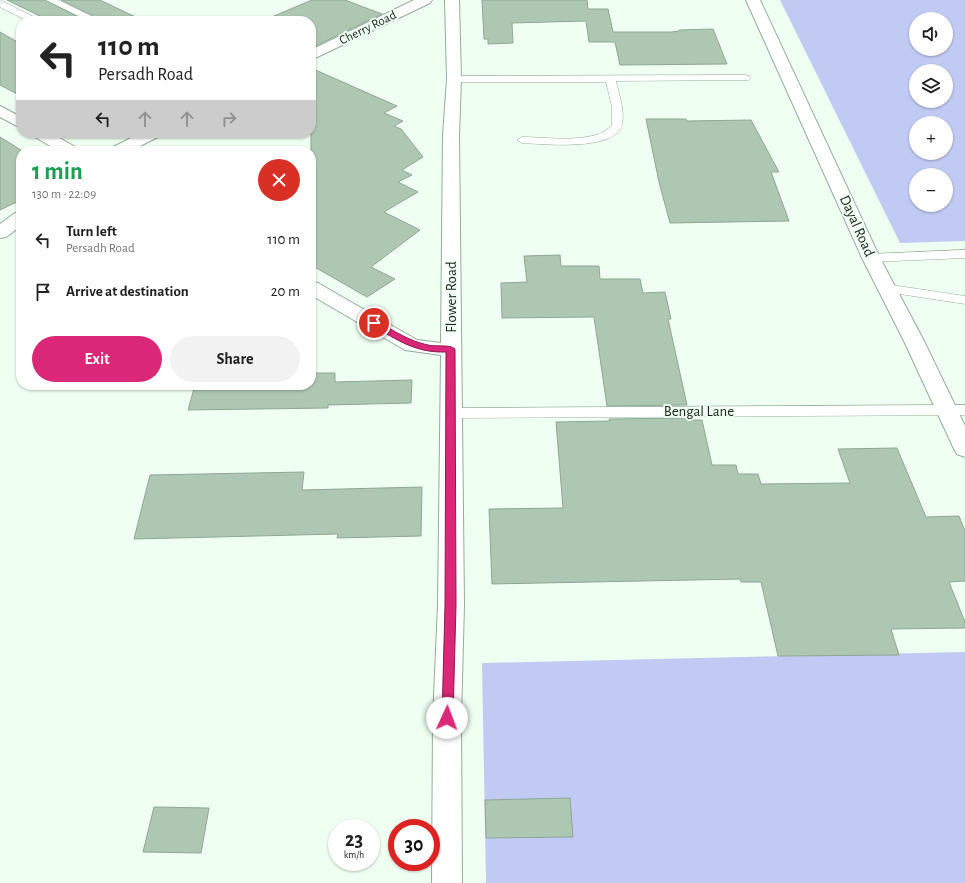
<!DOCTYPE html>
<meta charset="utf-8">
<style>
:root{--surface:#fff;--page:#f2f2f2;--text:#222;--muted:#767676;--accent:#db2777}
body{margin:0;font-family:"Alegreya Sans",sans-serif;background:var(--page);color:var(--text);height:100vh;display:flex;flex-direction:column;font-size:15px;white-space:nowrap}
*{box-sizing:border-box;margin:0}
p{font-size:13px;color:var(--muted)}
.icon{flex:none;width:22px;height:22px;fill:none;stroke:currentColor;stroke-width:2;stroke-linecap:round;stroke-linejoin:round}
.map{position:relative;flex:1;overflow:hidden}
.details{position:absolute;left:16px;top:146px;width:300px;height:244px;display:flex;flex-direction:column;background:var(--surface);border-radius:16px;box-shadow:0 1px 3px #0004}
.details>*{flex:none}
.hud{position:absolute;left:16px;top:16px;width:300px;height:122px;border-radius:16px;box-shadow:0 1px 3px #0004;background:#fff;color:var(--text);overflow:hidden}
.fabs{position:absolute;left:909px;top:12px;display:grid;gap:8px}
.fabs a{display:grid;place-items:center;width:44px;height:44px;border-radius:50%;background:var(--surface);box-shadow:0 1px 3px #0004;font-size:20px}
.speed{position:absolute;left:328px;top:819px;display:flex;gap:8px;font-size:20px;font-weight:700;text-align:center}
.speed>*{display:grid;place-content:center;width:52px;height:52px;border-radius:50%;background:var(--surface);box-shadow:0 1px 3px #0004;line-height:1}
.speed small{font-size:10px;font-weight:400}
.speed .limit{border:6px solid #d22;background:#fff;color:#111}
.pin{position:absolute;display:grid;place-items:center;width:34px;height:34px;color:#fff;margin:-17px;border:2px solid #fff;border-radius:50%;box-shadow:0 1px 4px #0007}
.me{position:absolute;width:44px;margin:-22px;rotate:2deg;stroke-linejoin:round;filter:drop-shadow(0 0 3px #0008)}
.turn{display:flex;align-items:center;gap:14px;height:84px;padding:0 16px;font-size:18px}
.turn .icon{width:52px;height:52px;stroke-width:2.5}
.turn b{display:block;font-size:28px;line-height:34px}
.lanes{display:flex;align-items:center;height:38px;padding:0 16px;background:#0003;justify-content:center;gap:20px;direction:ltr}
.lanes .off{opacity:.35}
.round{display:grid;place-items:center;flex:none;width:42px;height:42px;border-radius:21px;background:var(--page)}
.summary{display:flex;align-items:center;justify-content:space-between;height:68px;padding:0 16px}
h1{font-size:24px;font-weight:600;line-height:30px;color:#1e9e55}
.button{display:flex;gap:8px;margin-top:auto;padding:8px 16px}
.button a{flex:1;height:46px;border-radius:24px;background:var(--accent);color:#fff;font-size:16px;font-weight:600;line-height:46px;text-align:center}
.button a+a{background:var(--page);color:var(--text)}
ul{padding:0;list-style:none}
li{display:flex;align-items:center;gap:12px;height:52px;padding:0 16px}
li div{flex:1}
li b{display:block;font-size:15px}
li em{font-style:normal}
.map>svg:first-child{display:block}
.green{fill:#c0caf3;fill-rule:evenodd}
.building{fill:#adc7b3;stroke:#8fa794}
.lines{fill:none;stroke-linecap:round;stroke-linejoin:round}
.service-casing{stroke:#94ad99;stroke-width:1}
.minor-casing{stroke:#94ad99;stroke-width:2}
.tertiary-casing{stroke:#94ad99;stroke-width:2}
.service{fill:#fff;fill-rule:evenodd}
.minor{fill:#fff;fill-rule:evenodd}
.tertiary{fill:#fff;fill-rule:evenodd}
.route{fill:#db2777;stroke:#8e194d}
.labels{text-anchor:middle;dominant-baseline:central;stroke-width:4;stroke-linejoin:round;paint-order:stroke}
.far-street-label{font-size:13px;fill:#1b251d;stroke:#effff2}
.street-label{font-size:15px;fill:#1b251d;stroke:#effff2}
</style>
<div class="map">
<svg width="965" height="883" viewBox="0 0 965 883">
<rect width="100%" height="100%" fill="#effff2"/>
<path class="green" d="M 780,0 L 965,0 L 965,241 L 900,243 ZM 916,19 L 946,19 L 946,49 L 916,49 ZM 916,71 L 946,71 L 946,101 L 916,101 ZM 916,123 L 946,123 L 946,153 L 916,153 ZM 916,175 L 946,175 L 946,205 L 916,205 Z
M 965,652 L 965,883 L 486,883 L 482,663 Z"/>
<path class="building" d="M 7,0 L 45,0 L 86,21 L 50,21 Z
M 61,0 L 100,0 L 144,21 L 103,21 Z
M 312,0 L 345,0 L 382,14 L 311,48 L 311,21 L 262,21 Z
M 482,0 L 587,0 L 588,9 L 608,9 L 613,32 L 671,32 L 679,31 L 679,30 L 713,29 L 727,64 L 620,65 L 615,42 L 589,42 L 586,21 L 512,23 L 513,43 L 488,44 L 488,39 L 484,39 Z
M 0,32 L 21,44 L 21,96 L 0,85 Z
M 311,68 L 397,106 L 384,113 L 403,121 L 394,126 L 401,129 L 423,157 L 402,170 L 412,175 L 398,182 L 418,192 L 384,212 L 420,230 L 371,267 L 395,279 L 367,297 L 311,265 Z
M 646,119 L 686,119 L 687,121 L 751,120 L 779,172 L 771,172 L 789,221 L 670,223 L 659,182 Z
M 0,137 L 21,150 L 21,200 L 0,210 Z
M 560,255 L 561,266 L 599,266 L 600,279 L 640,279 L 643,293 L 665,292 L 671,319 L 668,319 L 687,405 L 607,406 L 594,317 L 502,318 L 501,283 L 527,282 L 524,256 Z
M 311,373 L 335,373 L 335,382 L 412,380 L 411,403 L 328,405 L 328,408 L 188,410 L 195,385 L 311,385 Z
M 690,418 L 690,420 L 702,420 L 712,465 L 736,465 L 738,474 L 758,474 L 761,484 L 850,483 L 838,449 L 897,448 L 926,517 L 959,516 L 965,531 L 965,581 L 949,582 L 965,622 L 965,628 L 891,629 L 899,655 L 778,656 L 761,582 L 741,582 L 740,579 L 492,584 L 489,509 L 563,508 L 556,422 L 610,421 L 609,419 Z
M 304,472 L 302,490 L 422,487 L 421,536 L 337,538 L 338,534 L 134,539 L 150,475 Z
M 570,798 L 573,837 L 486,838 L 485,800 Z
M 154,807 L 209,808 L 201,853 L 143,852 Z"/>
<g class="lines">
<g class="service-casing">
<path id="service" d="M 0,0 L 38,19 L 40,21 L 28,21 L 0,7 Z
M 46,0 L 58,0 L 102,21 L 89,21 Z
M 745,75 L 749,76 L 750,78 L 749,80 L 616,81 C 619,95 625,110 622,124 C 617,152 543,144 522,143 L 517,140 L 522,137 C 547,137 595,145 612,125 L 612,107 L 606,82 L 454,82 L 449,79 L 454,76 Z
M 965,250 L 965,258 L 871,262 L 865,258 L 871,254 Z
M 885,284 L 965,296 L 965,304 L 880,291 L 879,288 L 880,285 Z
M 965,405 L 965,415 L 451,418 L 446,416 L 444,413 L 446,410 L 451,408 Z"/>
</g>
<g class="minor-casing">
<path id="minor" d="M 414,0 L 432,0 L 430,3 L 311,60 L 311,50 Z
M 445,0 L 459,0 L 461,79 L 459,135 L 464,605 L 461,718 L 462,883 L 432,883 L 433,718 L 438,605 L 441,355 L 405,350 L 311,295 L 311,281 L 318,283 L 417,340 L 441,343 L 443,135 L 447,79 Z
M 0,106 L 21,117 L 21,128 L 0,117 Z
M 31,133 L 51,133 L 77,148 L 79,151 L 59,151 L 33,136 Z
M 141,133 L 162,133 L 160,136 L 130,151 L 109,151 L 111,148 Z
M 21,212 L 21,226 L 6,237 L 0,238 L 0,224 L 15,213 Z"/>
</g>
<g class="tertiary-casing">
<path id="tertiary" d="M 746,0 L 760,0 L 880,258 L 924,341 L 965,426 L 965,457 L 957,454 L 954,449 L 904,341 L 862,258 Z"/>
</g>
<use href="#service" class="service"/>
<use href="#minor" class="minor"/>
<use href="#tertiary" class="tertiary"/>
</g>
<path class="route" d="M 371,321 L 377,321 C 394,331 409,341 428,345 C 435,347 450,344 455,349 L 456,605 L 453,718 L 451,721 L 447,723 L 443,721 L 442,718 L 445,605 L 446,352 C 415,353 398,340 371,325 Z"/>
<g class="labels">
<g class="far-street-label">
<text transform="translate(368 28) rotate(-26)">Cherry Road</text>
</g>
<g class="street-label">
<text transform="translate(857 226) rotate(66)">Dayal Road</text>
<text transform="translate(451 297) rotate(-90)">Flower Road</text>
<text x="699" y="411">Bengal Lane</text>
</g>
</g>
</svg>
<div class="fabs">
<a><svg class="icon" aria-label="sound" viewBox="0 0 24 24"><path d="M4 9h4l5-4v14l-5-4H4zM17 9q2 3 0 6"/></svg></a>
<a><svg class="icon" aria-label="layers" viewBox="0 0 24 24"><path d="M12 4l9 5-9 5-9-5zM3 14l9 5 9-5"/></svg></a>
<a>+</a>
<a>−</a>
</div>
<div class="speed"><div>23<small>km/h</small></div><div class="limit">30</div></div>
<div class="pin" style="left:374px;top:323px;background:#d93025"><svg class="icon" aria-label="arrive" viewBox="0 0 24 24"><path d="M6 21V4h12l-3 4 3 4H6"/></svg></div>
<svg class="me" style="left:447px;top:718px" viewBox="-20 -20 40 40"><circle r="19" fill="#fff"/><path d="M0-13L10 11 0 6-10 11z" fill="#db2777"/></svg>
<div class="hud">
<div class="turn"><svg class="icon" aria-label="left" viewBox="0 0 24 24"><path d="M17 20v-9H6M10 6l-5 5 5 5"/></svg><div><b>110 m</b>Persadh Road</div></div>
<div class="lanes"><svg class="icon" aria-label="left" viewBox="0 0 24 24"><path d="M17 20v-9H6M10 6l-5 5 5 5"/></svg><svg class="icon off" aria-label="ahead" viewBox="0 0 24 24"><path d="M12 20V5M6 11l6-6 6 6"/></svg><svg class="icon off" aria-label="ahead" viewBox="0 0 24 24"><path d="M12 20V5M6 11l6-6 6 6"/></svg><svg class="icon off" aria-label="right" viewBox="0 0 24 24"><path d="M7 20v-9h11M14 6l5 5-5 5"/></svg></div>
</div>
<section class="details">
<div class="summary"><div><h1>1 min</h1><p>130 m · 22:09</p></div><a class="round" style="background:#d93025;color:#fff"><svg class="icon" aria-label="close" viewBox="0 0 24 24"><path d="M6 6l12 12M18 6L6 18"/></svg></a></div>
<ul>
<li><svg class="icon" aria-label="left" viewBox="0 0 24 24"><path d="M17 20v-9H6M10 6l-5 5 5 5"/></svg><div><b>Turn left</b><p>Persadh Road</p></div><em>110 m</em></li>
<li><svg class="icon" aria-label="arrive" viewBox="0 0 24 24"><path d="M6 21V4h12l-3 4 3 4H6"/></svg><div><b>Arrive at destination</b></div><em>20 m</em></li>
</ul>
<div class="button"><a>Exit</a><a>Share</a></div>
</section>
</div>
